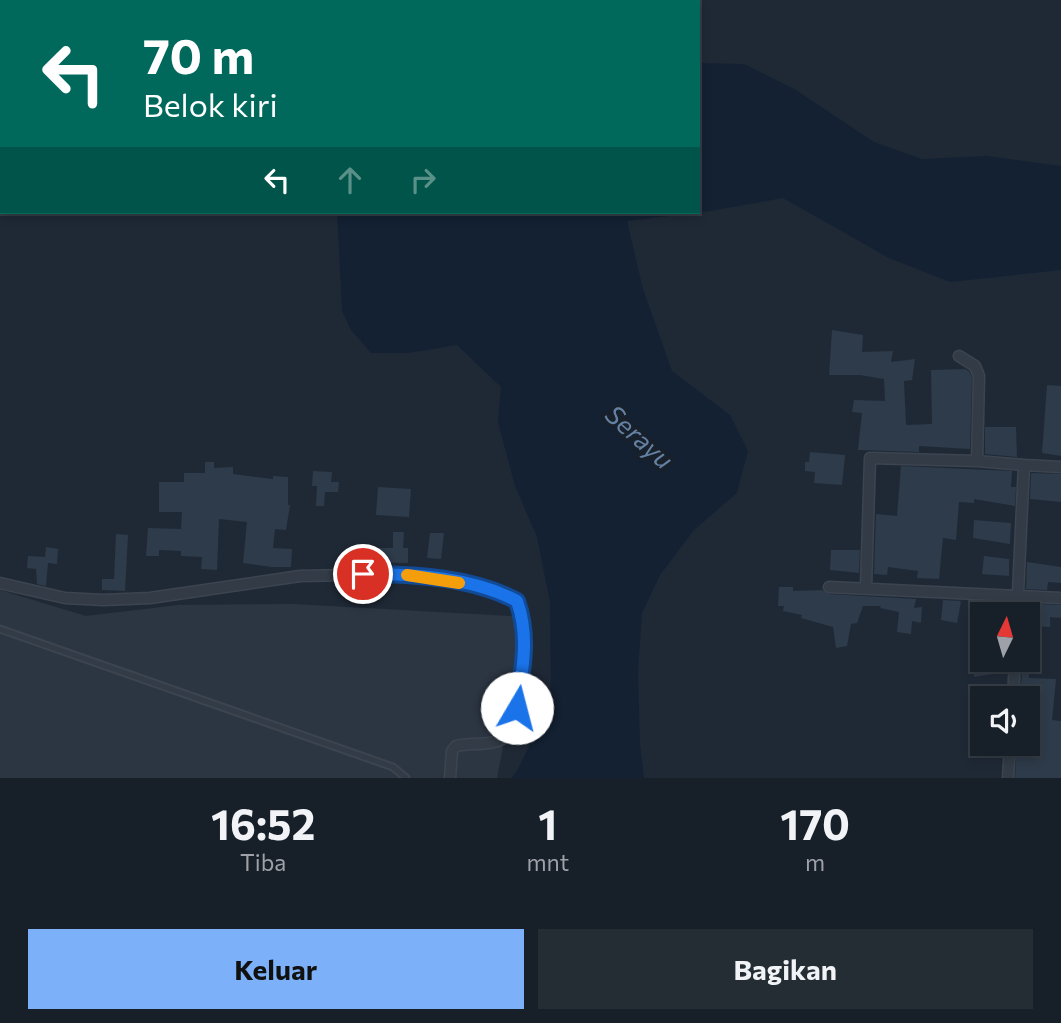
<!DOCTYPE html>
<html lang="id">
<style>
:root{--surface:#171f28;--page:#242c34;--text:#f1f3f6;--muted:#9ea2a8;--line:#363d45;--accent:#7cb1f9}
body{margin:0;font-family:Commissioner,sans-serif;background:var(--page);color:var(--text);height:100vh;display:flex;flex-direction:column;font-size:26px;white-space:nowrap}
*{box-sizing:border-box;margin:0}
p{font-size:23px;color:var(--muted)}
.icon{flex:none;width:38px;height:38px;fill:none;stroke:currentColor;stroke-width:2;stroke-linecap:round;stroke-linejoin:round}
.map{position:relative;height:778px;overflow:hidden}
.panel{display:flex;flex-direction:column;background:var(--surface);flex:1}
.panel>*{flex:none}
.banner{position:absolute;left:0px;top:0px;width:700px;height:214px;box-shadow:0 4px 10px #0003,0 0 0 2px var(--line);background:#00695c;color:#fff;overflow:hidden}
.needle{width:46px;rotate:5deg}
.controls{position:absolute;left:970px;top:602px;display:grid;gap:14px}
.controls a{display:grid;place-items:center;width:70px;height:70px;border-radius:0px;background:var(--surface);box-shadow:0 4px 10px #0003,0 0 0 2px var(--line);font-size:35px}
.pin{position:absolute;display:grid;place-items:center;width:60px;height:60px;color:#fff;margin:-30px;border:4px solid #fff;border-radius:50%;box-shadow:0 2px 7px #0007}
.me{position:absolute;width:77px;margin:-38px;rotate:8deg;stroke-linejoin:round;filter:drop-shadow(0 0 5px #0008)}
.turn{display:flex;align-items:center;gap:24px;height:147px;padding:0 28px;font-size:32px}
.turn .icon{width:91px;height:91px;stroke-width:2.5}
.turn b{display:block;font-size:49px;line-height:60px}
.lanes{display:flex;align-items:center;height:66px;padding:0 28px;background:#0003;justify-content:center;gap:35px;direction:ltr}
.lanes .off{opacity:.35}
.eta{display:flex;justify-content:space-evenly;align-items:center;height:119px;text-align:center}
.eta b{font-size:42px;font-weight:700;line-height:49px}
.primary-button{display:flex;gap:14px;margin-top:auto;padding:14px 28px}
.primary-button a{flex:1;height:80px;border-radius:0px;background:var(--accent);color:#111;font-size:28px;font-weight:700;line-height:80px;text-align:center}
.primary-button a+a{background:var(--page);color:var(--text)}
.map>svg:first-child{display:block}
.airport{fill:#2c3643}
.water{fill:#132133}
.building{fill:#2e3b4a}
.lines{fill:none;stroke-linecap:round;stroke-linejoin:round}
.lane-casing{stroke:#3c4450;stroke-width:9}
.street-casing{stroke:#3c4450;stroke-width:13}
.lane{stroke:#323b46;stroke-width:5}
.street{stroke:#323b46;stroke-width:10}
.route-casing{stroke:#114b97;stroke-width:18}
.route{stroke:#1a73e8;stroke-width:12}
.slow{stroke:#f59e0b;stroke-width:12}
.labels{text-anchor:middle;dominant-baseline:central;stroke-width:7;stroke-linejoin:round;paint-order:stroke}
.water-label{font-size:26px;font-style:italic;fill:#6482a4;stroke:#18202b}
</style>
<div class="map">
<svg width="1061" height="778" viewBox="0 0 1061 778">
<rect width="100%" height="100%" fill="#1f2936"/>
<path class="airport" d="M 0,590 L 86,616 L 178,605 L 293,604 L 528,617 L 497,778 L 0,778 Z"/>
<path class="water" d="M 698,63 L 744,64 L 796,90 L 874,142 L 922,159 L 987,156 L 1061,166 L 1061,270 L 950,282 L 889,258 L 783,198 L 710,211 L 627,221 L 643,289 L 672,371 L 730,415 L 748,451 L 737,493 L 694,530 L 660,575 L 642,613 L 638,672 L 640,743 L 644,778 L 511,778 L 517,771 L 551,702 L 550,602 L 537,537 L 515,486 L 498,422 L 501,387 L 457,345 L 408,353 L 371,353 L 351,330 L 342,311 L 337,212 L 698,212 Z"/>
<path class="building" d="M 832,330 L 863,335 L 862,352 L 893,351 L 891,362 L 915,359 L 912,380 L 904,381 L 906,425 L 932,424 L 931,370 L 965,369 L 969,371 L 972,377 L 970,449 L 919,446 L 919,452 L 858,450 L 862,413 L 852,412 L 854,400 L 885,401 L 884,379 L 860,375 L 829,375 Z
M 1047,385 L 1061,386 L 1061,456 L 1042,453 Z
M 985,427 L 1016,427 L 1017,457 L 985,454 Z
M 810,452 L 845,455 L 842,485 L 814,483 L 815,472 L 805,471 L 805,462 L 809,462 Z
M 205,462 L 214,462 L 214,468 L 233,467 L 233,474 L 273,479 L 273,476 L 288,477 L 288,505 L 290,505 L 286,530 L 275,529 L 273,548 L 292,549 L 291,567 L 272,567 L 243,563 L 247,522 L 219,519 L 217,570 L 201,569 L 202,557 L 181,556 L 181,551 L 159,550 L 159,556 L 146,556 L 148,528 L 181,529 L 182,512 L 159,512 L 159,482 L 184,482 L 184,473 L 205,473 Z
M 901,466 L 1012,471 L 1011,487 L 1016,487 L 1015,506 L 974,499 L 974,503 L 959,502 L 956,540 L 943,538 L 939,579 L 917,578 L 918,571 L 888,567 L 887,575 L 874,574 L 876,514 L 897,516 Z
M 313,471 L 332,472 L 331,482 L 339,482 L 338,492 L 325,492 L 324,506 L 316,506 L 317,486 L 312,486 Z
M 1031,473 L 1061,474 L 1061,502 L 1030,499 Z
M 378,487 L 411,489 L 409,517 L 376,515 Z
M 974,520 L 1011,523 L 1010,544 L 973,538 Z
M 393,532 L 404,532 L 403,548 L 408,548 L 408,563 L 357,562 L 357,548 L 393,548 Z
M 430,533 L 444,533 L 441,559 L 427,558 Z
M 116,534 L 128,535 L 125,591 L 102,590 L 102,579 L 114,579 Z
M 46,547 L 58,549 L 57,564 L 48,563 L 46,586 L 37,584 L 36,569 L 27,568 L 28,556 L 45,557 Z
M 831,550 L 860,550 L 859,573 L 830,570 Z
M 984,556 L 1009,559 L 1009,576 L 982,574 Z
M 1027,562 L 1061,567 L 1061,583 L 1048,582 L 1047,590 L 1026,589 Z
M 779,587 L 793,587 L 793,591 L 822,590 L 829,594 L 916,599 L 914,608 L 922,607 L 921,623 L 912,621 L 911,634 L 897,632 L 899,612 L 880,608 L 881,606 L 863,606 L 857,623 L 851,624 L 847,646 L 836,648 L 833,627 L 801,618 L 802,615 L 783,611 L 784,606 L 778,606 Z
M 943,600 L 961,601 L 957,623 L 941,620 Z
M 1034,604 L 1061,605 L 1061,618 L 1050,617 L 1050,627 L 1032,626 Z
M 972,649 L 981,653 L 981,660 L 991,660 L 994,674 L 974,677 Z
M 1022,673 L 1029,673 L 1029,678 L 1056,679 L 1052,720 L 1061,721 L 1061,778 L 1015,778 L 1017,744 L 1027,744 L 1027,686 L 1021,686 Z"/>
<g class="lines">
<g class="lane-casing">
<path id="lane" d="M 0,629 L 393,767 L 406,778"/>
</g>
<g class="street-casing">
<path id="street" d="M 959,356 L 975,366 L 979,376 L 977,461
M 0,583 L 65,598 L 103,600 L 150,598 L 300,576 L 403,574 L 462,583 L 494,591 L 517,601 C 531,641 522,686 513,727 C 502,750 476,741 456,746 L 452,751 L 450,778
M 829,587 L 1061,598
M 866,587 L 870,458 L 977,461 L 1024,465
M 1017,614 L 1024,465 L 1061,467
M 1013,698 L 1015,660
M 1008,778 L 1010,744"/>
</g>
<use href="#lane" class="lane"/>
<use href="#street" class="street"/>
</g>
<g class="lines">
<g class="route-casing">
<path id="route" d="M 363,574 C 413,574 472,577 517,601 C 530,638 522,670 517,708"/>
</g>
<use href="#route" class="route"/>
<path class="slow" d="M 407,575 L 459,583"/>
</g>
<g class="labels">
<g class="water-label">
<text transform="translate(640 436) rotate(42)">Serayu</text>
</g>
</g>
</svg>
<div class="controls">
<a><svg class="needle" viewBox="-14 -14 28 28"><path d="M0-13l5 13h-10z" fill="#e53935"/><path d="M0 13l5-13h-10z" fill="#9ea2a8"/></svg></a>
<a><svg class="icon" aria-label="sound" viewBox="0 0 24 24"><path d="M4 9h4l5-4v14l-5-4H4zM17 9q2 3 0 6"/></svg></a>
</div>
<div class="pin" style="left:363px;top:574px;background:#d93025"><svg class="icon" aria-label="arrive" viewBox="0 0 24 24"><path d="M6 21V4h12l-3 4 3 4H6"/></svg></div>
<svg class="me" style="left:517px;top:708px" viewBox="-20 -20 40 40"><circle r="19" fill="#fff"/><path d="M0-13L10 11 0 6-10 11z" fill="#1a73e8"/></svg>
<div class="banner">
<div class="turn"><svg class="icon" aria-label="left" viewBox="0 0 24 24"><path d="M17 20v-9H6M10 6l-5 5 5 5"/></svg><div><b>70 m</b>Belok kiri</div></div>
<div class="lanes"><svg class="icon" aria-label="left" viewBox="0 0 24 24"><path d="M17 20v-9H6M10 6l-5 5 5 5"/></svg><svg class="icon off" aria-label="ahead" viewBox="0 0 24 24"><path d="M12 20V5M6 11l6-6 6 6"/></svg><svg class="icon off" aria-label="right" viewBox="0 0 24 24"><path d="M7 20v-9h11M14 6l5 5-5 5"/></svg></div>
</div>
</div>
<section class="panel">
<div class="eta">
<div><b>16:52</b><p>Tiba</p></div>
<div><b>1</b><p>mnt</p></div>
<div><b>170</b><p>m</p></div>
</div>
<div class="primary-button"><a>Keluar</a><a>Bagikan</a></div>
</section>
